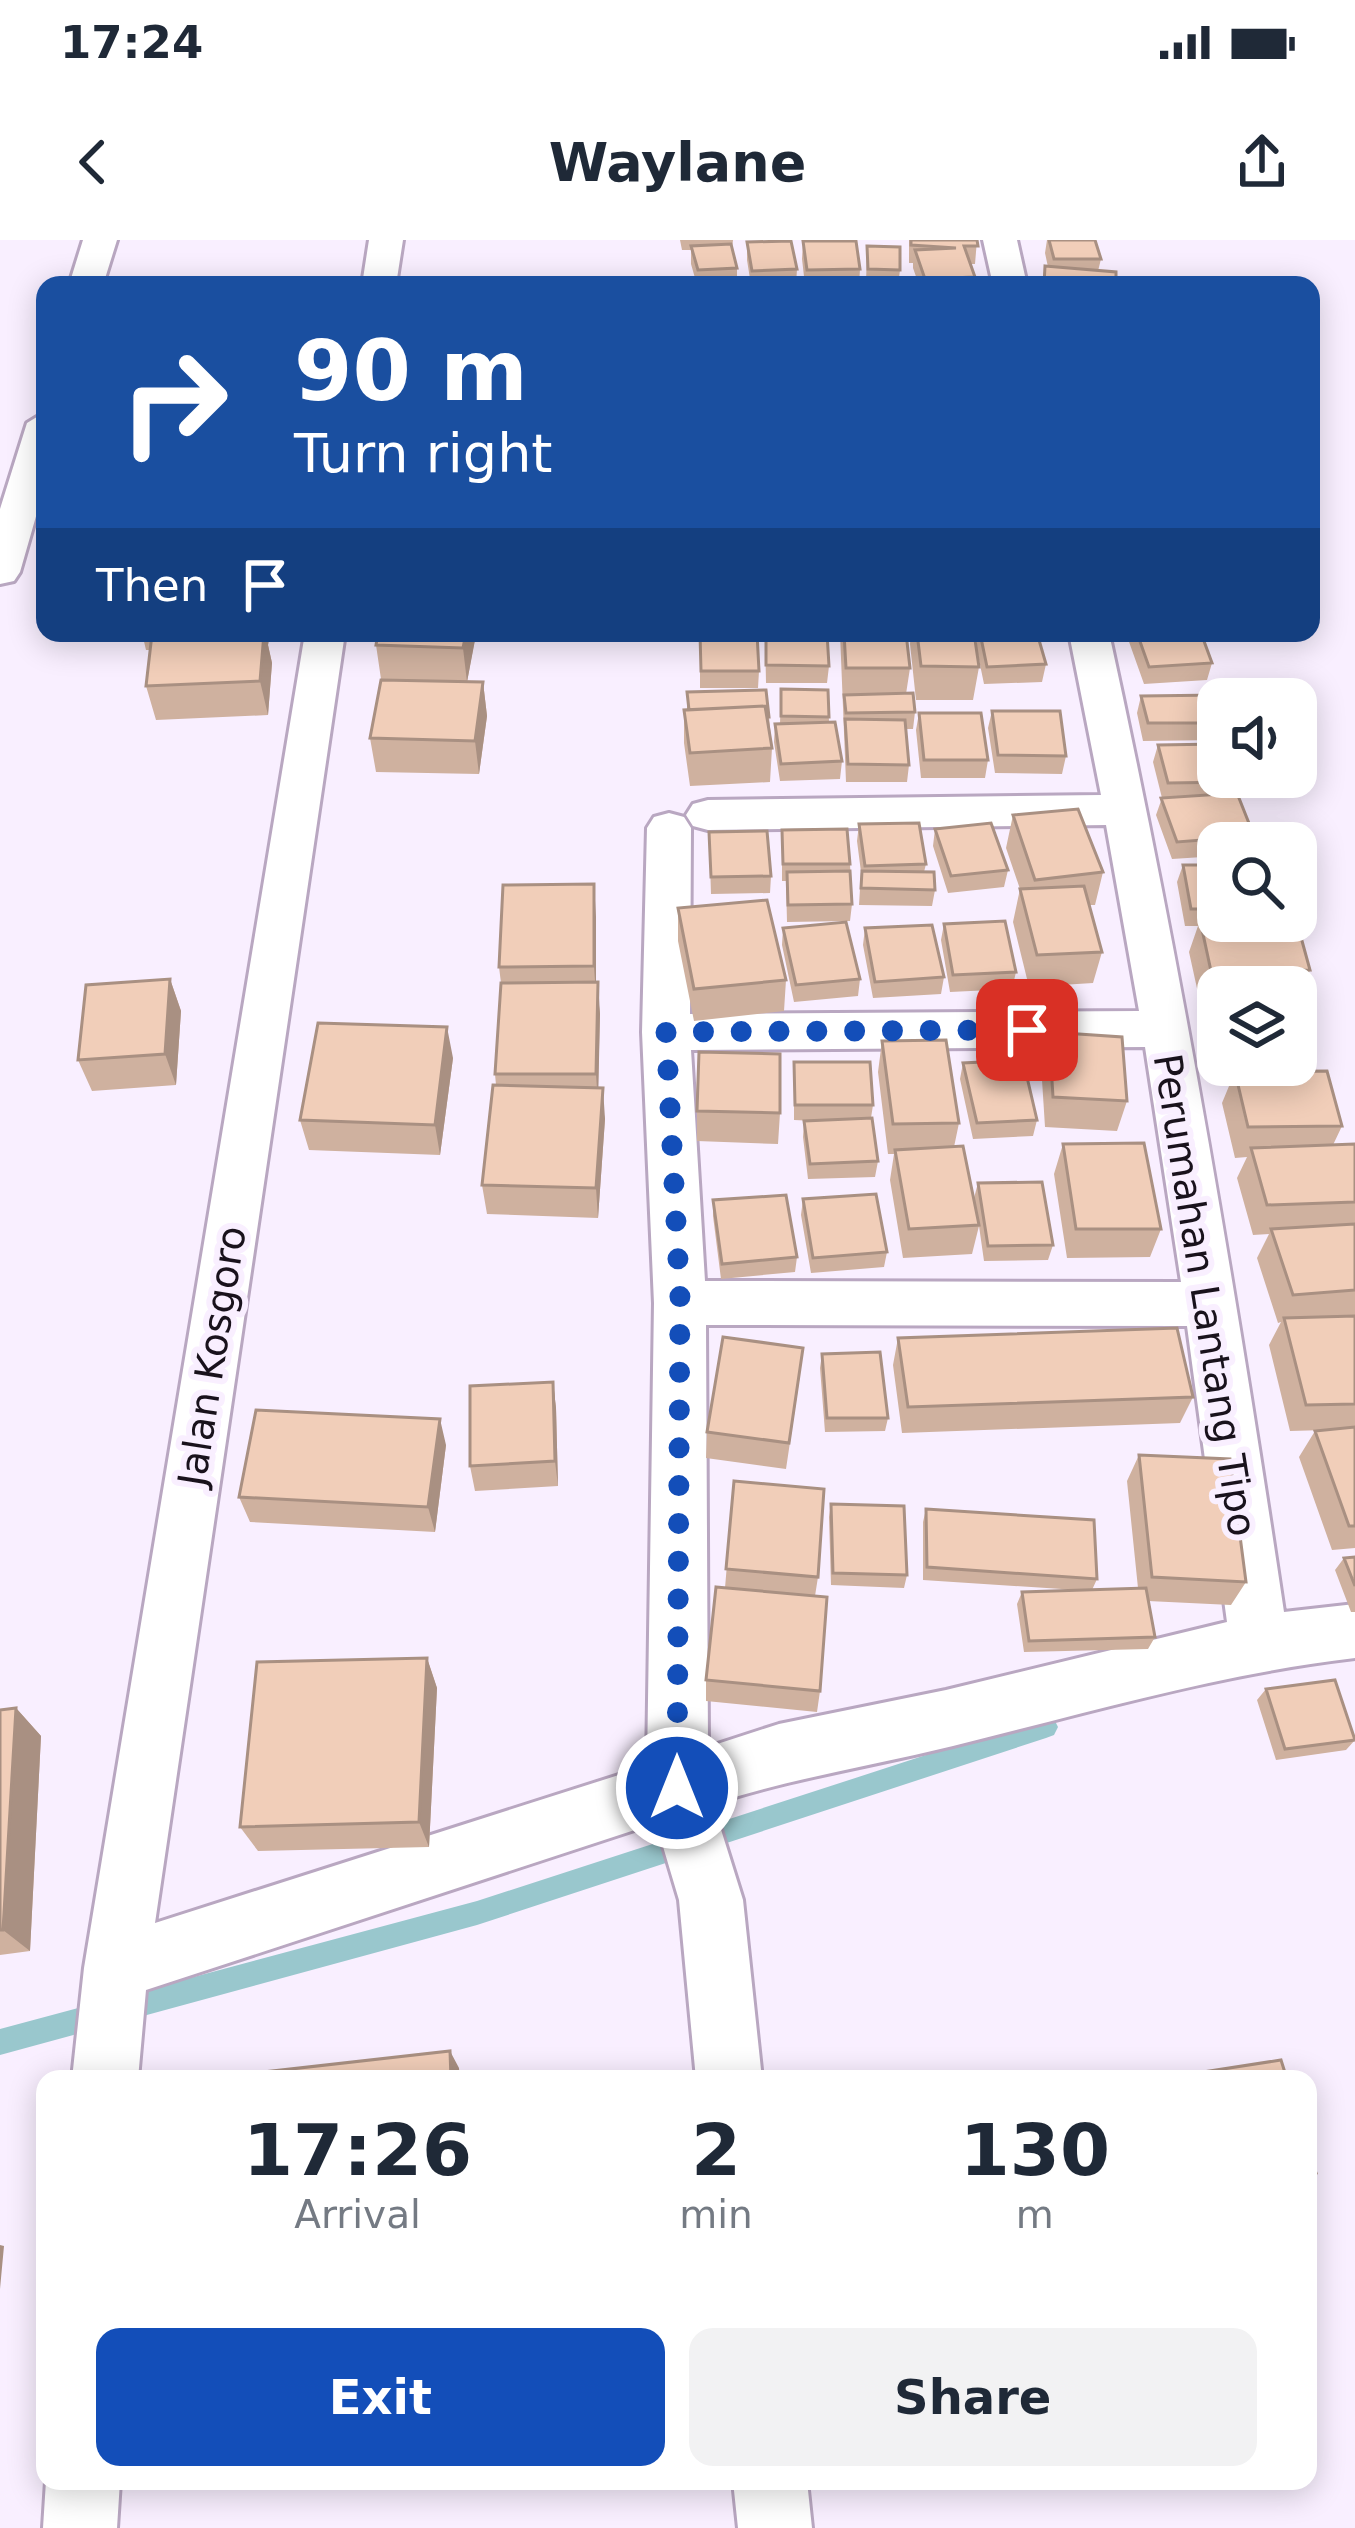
<!DOCTYPE html>
<style>
:root{--surface:#fff;--page:#f2f2f3;--text:#1f2937;--muted:#747a83;--accent:#134eb9}
body{margin:0;font-family:"DejaVu Sans",sans-serif;background:var(--page);color:var(--text);height:100vh;display:flex;flex-direction:column;font-size:45px;white-space:nowrap}
*{box-sizing:border-box;margin:0}
p{font-size:39px;color:var(--muted)}
.icon{flex:none;width:66px;height:66px;fill:none;stroke:currentColor;stroke-width:2;stroke-linecap:round;stroke-linejoin:round}
.map{position:relative;flex:1;overflow:hidden}
.drawer{position:absolute;left:36px;top:1830px;width:1281px;height:420px;display:flex;flex-direction:column;background:var(--surface);border-radius:24px;box-shadow:0 6px 30px #0003}
.drawer>*{flex:none}
.banner{position:absolute;left:36px;top:36px;width:1284px;height:366px;border-radius:24px;box-shadow:0 6px 30px #0003;background:#1a4fa0;color:#fff;overflow:hidden}
.tools{position:absolute;left:1197px;top:438px;display:grid;gap:24px}
.tools a{display:grid;place-items:center;width:120px;height:120px;border-radius:24px;background:var(--surface);box-shadow:0 6px 30px #0003;font-size:60px}
.pin{position:absolute;display:grid;place-items:center;width:102px;height:102px;color:#fff;margin:-51px;border-radius:24px;box-shadow:0 6px 18px #0006}
.me{position:absolute;width:132px;margin:-66px;rotate:0deg;stroke-linejoin:round;filter:drop-shadow(0 0 9px #0008)}
.turn{display:flex;align-items:center;gap:42px;height:252px;padding:0 60px;font-size:54px}
.turn .icon{width:156px;height:156px;stroke-width:2.5}
.turn b{display:block;font-size:84px;line-height:102px}
.then{display:flex;align-items:center;height:114px;padding:0 60px;background:#0003;gap:24px;font-size:45px}
.eta{display:flex;justify-content:space-evenly;align-items:center;height:204px;text-align:center}
.eta b{font-size:72px;font-weight:700;line-height:84px}
.action{display:flex;gap:24px;margin-top:auto;padding:24px 60px}
.action a{flex:1;height:138px;border-radius:24px;background:var(--accent);color:#fff;font-size:48px;font-weight:700;line-height:138px;text-align:center}
.action a+a{background:var(--page);color:var(--text)}
.status{display:flex;justify-content:space-between;align-items:center;height:84px;padding:0 60px;background:var(--surface);direction:ltr}
.status svg{height:33px;fill:currentColor}
header{display:flex;justify-content:space-between;align-items:center;height:156px;padding:0 60px;background:var(--surface);font-size:54px;font-weight:700}
.map>svg:first-child{display:block}
.lines{fill:none;stroke-linecap:round;stroke-linejoin:round}
.stream{fill:#99c7cd;fill-rule:evenodd}
.street-casing{stroke:#b9a7c1;stroke-width:6}
.street{fill:#fff;fill-rule:evenodd}
.wall{fill:#cfb19f}
.shaded-wall{fill:#a99082}
.building{fill:#f1ceb9;stroke:#a99082;stroke-width:3}
.route{stroke:#134eb9;stroke-width:21;stroke-dasharray:0 37.8}
.labels{text-anchor:middle;dominant-baseline:central;stroke-width:12;stroke-linejoin:round;paint-order:stroke}
.street-label{font-size:39px;fill:#19121c;stroke:#f9efff}
</style>
<div class="status"><b>17:24</b><svg viewBox="0 0 49 12"><path d="M0 12V9h3v3zM5 12V6h3v6zM10 12V3h3v9zM15 12V0h3v12zM26 1h20v11H26zM47 4h2v5h-2z"/></svg></div>
<header><svg class="icon" aria-label="back" viewBox="0 0 24 24"><path d="M15 5l-7 7 7 7"/></svg>Waylane<svg class="icon" aria-label="share" viewBox="0 0 24 24"><path d="M12 15V3M7 8l5-5 5 5M5 13v7h14v-7"/></svg></header>
<div class="map">
<svg width="1355" height="2288" viewBox="0 0 1355 2288">
<rect width="100%" height="100%" fill="#f9efff"/>
<g class="lines">
<path class="stream" d="M 1046,1476 L 1054,1479 L 1058,1487 L 1054,1495 L 1046,1498 L 477,1685 L 0,1815 L 0,1789 L 477,1661 Z"/>
<g class="street-casing">
<path id="street" d="M 83,0 L 117,0 L 103,45 L 69,45 Z
M 369,0 L 403,0 L 396,45 L 362,45 Z
M 983,0 L 1017,0 L 1027,45 L 993,45 Z
M 45,172 L 45,245 L 20,332 L 14,341 L 0,344 L 0,269 L 27,183 Z
M 305,393 L 345,393 L 155,1683 L 647,1526 L 654,1063 L 642,792 L 647,588 L 654,577 L 669,573 L 684,577 L 691,588 L 690,774 L 1139,771 L 1106,585 L 708,590 L 693,586 L 686,575 L 693,564 L 708,560 L 1101,555 L 1069,393 L 1109,393 C 1180,717 1235,1043 1284,1372 L 1355,1364 L 1355,1418 C 1218,1434 1087,1473 953,1506 C 872,1526 792,1538 713,1564 L 743,1660 L 762,1839 L 696,1839 L 679,1660 L 656,1583 L 146,1750 L 138,1839 L 72,1839 L 84,1728 ZM 1145,807 L 1181,1042 L 705,1041 L 691,810 ZM 706,1085 L 1187,1086 L 1227,1382 L 946,1450 L 779,1484 L 708,1507 Z
M 46,2241 L 120,2241 L 117,2288 L 43,2288 Z
M 733,2241 L 807,2241 L 812,2288 L 738,2288 Z"/>
</g>
<use href="#street" class="street"/>
</g>
<path class="wall" d="M 680,0 L 733,0 L 732,8 L 737,28 L 737,45 L 697,45 L 691,24 L 691,10 L 682,10 Z
M 909,0 L 977,0 L 975,24 L 970,24 L 975,37 L 974,45 L 919,45 L 913,28 L 913,23 L 909,23 Z
M 1047,0 L 1095,0 L 1101,19 L 1098,31 L 1116,45 L 1042,45 L 1045,26 L 1048,27 L 1045,13 Z
M 803,1 L 860,29 L 859,45 L 805,45 L 802,19 Z
M 747,2 L 797,29 L 796,45 L 751,45 L 747,20 Z
M 867,6 L 900,30 L 898,45 L 866,45 Z
M 142,393 L 270,393 L 268,405 L 272,423 L 268,475 L 156,480 L 146,446 L 150,410 L 146,410 Z
M 476,393 L 467,442 L 483,442 L 487,476 L 479,534 L 376,532 L 370,498 L 466,442 L 381,439 L 376,405 Z
M 700,393 L 759,431 L 758,448 L 700,448 Z
M 765,393 L 829,426 L 827,443 L 766,443 Z
M 840,393 L 906,393 L 910,428 L 906,454 L 915,472 L 913,489 L 906,489 L 909,525 L 907,542 L 846,542 Z
M 911,393 L 974,393 L 976,407 L 979,393 L 1037,393 L 1046,424 L 1042,442 L 984,444 L 977,410 L 979,427 L 973,460 L 916,460 L 910,404 Z
M 1130,393 L 1201,393 L 1212,423 L 1207,440 L 1144,444 L 1128,399 Z
M 781,449 L 828,450 L 829,482 L 842,521 L 840,539 L 780,541 L 774,502 L 775,484 L 780,484 Z
M 687,452 L 769,477 L 772,508 L 770,542 L 690,546 L 684,503 L 684,470 L 687,470 Z
M 1141,456 L 1218,459 L 1218,500 L 1143,501 L 1137,473 Z
M 992,471 L 1066,516 L 1062,534 L 995,533 L 988,488 Z
M 919,473 L 988,520 L 985,538 L 921,538 L 916,490 Z
M 1158,505 L 1234,542 L 1230,553 L 1254,596 L 1251,603 L 1218,603 L 1218,616 L 1172,619 L 1156,575 L 1162,558 L 1153,522 Z
M 1013,575 L 1103,632 L 1095,665 L 1089,665 L 1102,712 L 1093,743 L 1029,747 L 1013,682 L 1020,649 L 1006,608 Z
M 859,584 L 926,624 L 924,632 L 935,650 L 932,666 L 859,665 L 861,632 L 857,601 Z
M 935,589 L 1008,630 L 1004,647 L 948,653 L 933,606 Z
M 782,590 L 850,624 L 852,664 L 850,681 L 787,682 L 786,641 L 782,641 Z
M 709,592 L 771,636 L 770,653 L 711,654 Z
M 1183,625 L 1218,625 L 1218,681 L 1310,730 L 1297,761 L 1296,747 L 1218,747 L 1218,762 L 1200,762 L 1189,712 L 1198,686 L 1185,686 L 1177,642 Z
M 678,668 L 786,740 L 784,771 L 694,781 L 678,701 Z
M 596,677 L 596,742 L 600,774 L 598,848 L 605,879 L 598,978 L 487,974 L 482,945 L 496,845 L 495,834 L 501,743 L 499,727 Z
M 944,684 L 1016,732 L 1012,749 L 950,752 L 941,700 Z
M 783,688 L 860,739 L 858,756 L 794,762 L 782,705 Z
M 865,688 L 944,737 L 941,754 L 873,758 L 863,705 Z
M 170,739 L 181,771 L 176,845 L 92,851 L 78,820 Z
M 1214,769 L 1218,769 L 1218,822 L 1208,785 Z
M 1049,792 L 1127,861 L 1117,891 L 1045,887 L 1041,824 Z
M 882,801 L 959,883 L 954,907 L 974,958 L 978,943 L 1053,1005 L 1048,1020 L 984,1021 L 979,986 L 972,1014 L 903,1018 L 890,940 L 894,914 L 888,914 L 878,832 Z
M 1296,816 L 1302,816 L 1295,832 L 1342,886 L 1333,905 L 1355,905 L 1355,1308 L 1332,1310 L 1299,1217 L 1315,1191 L 1325,1190 L 1290,1191 L 1269,1105 L 1281,1082 L 1278,1083 L 1257,1018 L 1269,994 L 1253,995 L 1237,938 L 1247,917 L 1235,918 L 1222,863 L 1234,834 L 1221,834 L 1219,825 L 1296,825 Z
M 453,818 L 440,915 L 309,910 L 300,880 Z
M 794,822 L 873,865 L 871,878 L 878,921 L 875,937 L 808,939 L 803,897 L 804,881 L 816,881 L 794,880 Z
M 963,823 L 1037,880 L 1033,896 L 973,899 L 960,839 Z
M 697,871 L 780,873 L 778,904 L 697,901 Z
M 1063,904 L 1161,989 L 1150,1017 L 1067,1018 L 1054,934 Z
M 803,959 L 887,1012 L 884,1027 L 811,1033 L 801,975 Z
M 713,960 L 797,1017 L 795,1032 L 721,1039 L 713,976 Z
M 898,1098 L 1193,1157 L 1180,1183 L 902,1193 L 893,1125 Z
M 822,1114 L 888,1178 L 885,1191 L 825,1192 L 820,1128 Z
M 800,1135 L 786,1229 L 706,1218 L 707,1192 Z
M 553,1142 L 556,1168 L 558,1246 L 475,1251 L 470,1226 Z
M 446,1205 L 435,1292 L 250,1282 L 239,1257 Z
M 1139,1215 L 1246,1342 L 1231,1365 L 1148,1361 L 1155,1397 L 1148,1409 L 1024,1412 L 1017,1364 L 1022,1352 L 1077,1350 L 923,1340 L 923,1282 L 926,1269 L 1097,1339 L 1092,1350 L 1138,1348 L 1127,1241 Z
M 734,1241 L 818,1337 L 815,1356 L 820,1451 L 817,1472 L 706,1461 L 706,1440 L 725,1348 Z
M 831,1264 L 907,1335 L 904,1348 L 831,1345 L 829,1277 Z
M 1355,1317 L 1355,1372 L 1351,1372 L 1335,1330 L 1344,1318 Z
M 427,1418 L 437,1448 L 429,1607 L 258,1611 L 240,1587 Z
M 1266,1449 L 1355,1500 L 1346,1510 L 1276,1520 L 1257,1460 Z
M 16,1468 L 41,1496 L 30,1711 L 0,1715 L 0,1470 Z"/>
<path class="shaded-wall" d="M 262,393 L 270,393 L 268,405 L 272,423 L 268,475 L 260,441 Z
M 466,393 L 476,393 L 476,395 L 467,442 L 463,408 Z
M 483,442 L 487,476 L 479,534 L 475,501 Z
M 594,644 L 596,677 L 596,757 L 594,726 Z
M 170,739 L 181,771 L 176,845 L 165,814 Z
M 598,742 L 600,774 L 598,865 L 596,834 Z
M 447,787 L 453,818 L 440,915 L 435,885 Z
M 603,848 L 605,879 L 598,978 L 596,948 Z
M 553,1142 L 556,1168 L 558,1246 L 555,1221 Z
M 440,1179 L 446,1205 L 435,1292 L 428,1267 Z
M 427,1418 L 437,1448 L 429,1607 L 419,1582 Z
M 16,1468 L 41,1496 L 30,1711 L 3,1690 Z
M 450,1811 L 459,1828 L 460,1839 L 451,1839 Z
M 0,2005 L 4,2006 L 0,2049 Z"/>
<path class="building" d="M 911,0 L 977,0 L 978,6 L 964,6 L 975,37 L 925,39 L 915,10 L 956,8 L 911,5 Z
M 1049,0 L 1095,0 L 1101,19 L 1054,19 Z
M 791,1 L 797,29 L 752,31 L 747,2 Z
M 803,1 L 856,1 L 860,29 L 807,30 Z
M 731,4 L 737,28 L 698,30 L 691,6 Z
M 867,6 L 900,7 L 900,30 L 868,29 Z
M 1045,26 L 1116,32 L 1116,45 L 1044,45 Z
M 264,393 L 260,441 L 146,446 L 152,394 Z
M 378,393 L 466,393 L 463,408 L 376,405 Z
M 700,393 L 757,393 L 759,431 L 701,431 Z
M 766,393 L 827,393 L 829,426 L 766,425 Z
M 844,393 L 906,393 L 910,428 L 846,428 Z
M 917,393 L 974,393 L 979,427 L 921,426 Z
M 980,393 L 1037,393 L 1046,424 L 987,427 Z
M 1137,393 L 1201,393 L 1212,423 L 1149,427 Z
M 381,440 L 483,442 L 475,501 L 370,498 Z
M 781,449 L 828,450 L 829,477 L 781,476 Z
M 766,450 L 769,477 L 767,477 L 765,466 L 689,470 L 687,452 Z
M 913,453 L 915,472 L 846,473 L 844,455 Z
M 1219,455 L 1218,483 L 1148,483 L 1141,456 Z
M 765,466 L 772,508 L 690,513 L 684,470 Z
M 992,471 L 1060,471 L 1066,516 L 998,515 Z
M 919,473 L 981,473 L 988,520 L 924,520 Z
M 845,479 L 905,480 L 909,525 L 848,524 Z
M 835,482 L 842,521 L 781,524 L 775,484 Z
M 1218,504 L 1218,537 L 1232,537 L 1234,542 L 1168,543 L 1158,505 Z
M 1237,553 L 1254,596 L 1177,602 L 1161,558 Z
M 1078,569 L 1103,632 L 1035,640 L 1013,575 Z
M 919,583 L 926,624 L 865,626 L 859,584 Z
M 991,583 L 1008,630 L 951,636 L 935,589 Z
M 847,589 L 850,624 L 783,624 L 782,590 Z
M 767,591 L 771,636 L 711,637 L 709,592 Z
M 1183,625 L 1218,625 L 1218,669 L 1191,669 Z
M 850,631 L 852,664 L 788,665 L 787,632 Z
M 862,631 L 934,632 L 935,650 L 861,648 Z
M 594,644 L 594,726 L 499,727 L 503,645 Z
M 1084,646 L 1102,712 L 1037,715 L 1020,649 Z
M 767,660 L 786,740 L 694,749 L 678,668 Z
M 1296,679 L 1310,730 L 1211,731 L 1200,680 L 1296,681 Z
M 1005,681 L 1016,732 L 953,735 L 944,684 Z
M 846,682 L 860,739 L 796,745 L 783,688 Z
M 932,685 L 944,737 L 875,742 L 865,688 Z
M 170,739 L 165,814 L 78,820 L 86,745 Z
M 598,742 L 596,834 L 495,834 L 501,743 Z
M 318,783 L 447,787 L 435,885 L 300,880 Z
M 1049,792 L 1122,797 L 1127,861 L 1053,857 Z
M 1296,795 L 1302,816 L 1296,816 Z
M 946,800 L 959,883 L 893,884 L 882,801 Z
M 699,812 L 780,814 L 780,873 L 697,871 Z
M 1023,820 L 1037,880 L 977,883 L 963,823 Z
M 794,822 L 870,822 L 873,865 L 795,865 Z
M 1327,831 L 1342,886 L 1248,887 L 1235,832 Z
M 493,845 L 603,848 L 596,948 L 482,945 Z
M 872,878 L 878,921 L 810,924 L 804,881 Z
M 1144,903 L 1161,989 L 1076,989 L 1063,904 Z
M 1355,904 L 1355,962 L 1267,965 L 1251,908 Z
M 963,906 L 979,985 L 909,989 L 895,910 Z
M 1042,942 L 1053,1005 L 988,1006 L 978,943 Z
M 876,954 L 887,1012 L 813,1018 L 803,959 Z
M 786,955 L 797,1017 L 722,1024 L 713,960 Z
M 1355,984 L 1355,1050 L 1293,1055 L 1271,989 Z
M 1355,1076 L 1355,1164 L 1306,1165 L 1284,1078 Z
M 1177,1088 L 1193,1157 L 908,1167 L 898,1098 Z
M 723,1097 L 803,1108 L 789,1203 L 707,1192 Z
M 880,1112 L 888,1178 L 827,1178 L 822,1114 Z
M 553,1142 L 555,1221 L 470,1226 L 470,1146 Z
M 256,1170 L 440,1179 L 428,1267 L 239,1257 Z
M 1355,1187 L 1355,1286 L 1349,1286 L 1315,1191 Z
M 1139,1215 L 1230,1219 L 1246,1342 L 1152,1337 Z
M 734,1241 L 824,1249 L 818,1337 L 726,1329 Z
M 831,1264 L 904,1266 L 907,1335 L 833,1333 Z
M 926,1269 L 1094,1280 L 1097,1339 L 927,1327 Z
M 1355,1317 L 1355,1346 L 1344,1318 Z
M 716,1347 L 827,1357 L 820,1451 L 706,1440 Z
M 1146,1348 L 1155,1397 L 1029,1401 L 1022,1352 Z
M 427,1418 L 419,1582 L 240,1587 L 257,1422 Z
M 1335,1440 L 1355,1500 L 1285,1509 L 1266,1449 Z
M 16,1468 L 3,1690 L 0,1690 L 0,1470 Z
M 450,1811 L 451,1839 L 202,1839 Z
M 1281,1820 L 1287,1839 L 1158,1839 Z
M 1308,1908 L 1316,1933 L 1308,1934 Z"/>
<g class="lines">
<path class="route" d="M 677,1548 L 680,1058 L 666,792 L 1027,790"/>
</g>
<g class="labels">
<g class="street-label">
<text transform="translate(1205 1055) rotate(81)">Perumahan Lantang Tipo</text>
<text transform="translate(212 1116) rotate(-81)">Jalan Kosgoro</text>
</g>
</g>
</svg>
<div class="tools">
<a><svg class="icon" aria-label="sound" viewBox="0 0 24 24"><path d="M4 9h4l5-4v14l-5-4H4zM17 9q2 3 0 6"/></svg></a>
<a><svg class="icon" aria-label="search" viewBox="0 0 24 24"><circle cx="10" cy="10" r="6"/><path d="M15 15l6 6"/></svg></a>
<a><svg class="icon" aria-label="layers" viewBox="0 0 24 24"><path d="M12 4l9 5-9 5-9-5zM3 14l9 5 9-5"/></svg></a>
</div>
<div class="pin" style="left:1027px;top:790px;background:#d93025"><svg class="icon" aria-label="arrive" viewBox="0 0 24 24"><path d="M6 21V4h12l-3 4 3 4H6"/></svg></div>
<svg class="me" style="left:677px;top:1548px" viewBox="-20 -20 40 40"><circle r="17" fill="#134eb9" stroke="#fff" stroke-width="3"/><path d="M0-11L8 9 0 5-8 9z" fill="#fff"/></svg>
<div class="banner">
<div class="turn"><svg class="icon" aria-label="right" viewBox="0 0 24 24"><path d="M7 20v-9h11M14 6l5 5-5 5"/></svg><div><b>90 m</b>Turn right</div></div>
<div class="then">Then<svg class="icon" aria-label="arrive" viewBox="0 0 24 24"><path d="M6 21V4h12l-3 4 3 4H6"/></svg></div>
</div>
<section class="drawer">
<div class="eta">
<div><b>17:26</b><p>Arrival</p></div>
<div><b>2</b><p>min</p></div>
<div><b>130</b><p>m</p></div>
</div>
<div class="action"><a>Exit</a><a>Share</a></div>
</section>
</div>
